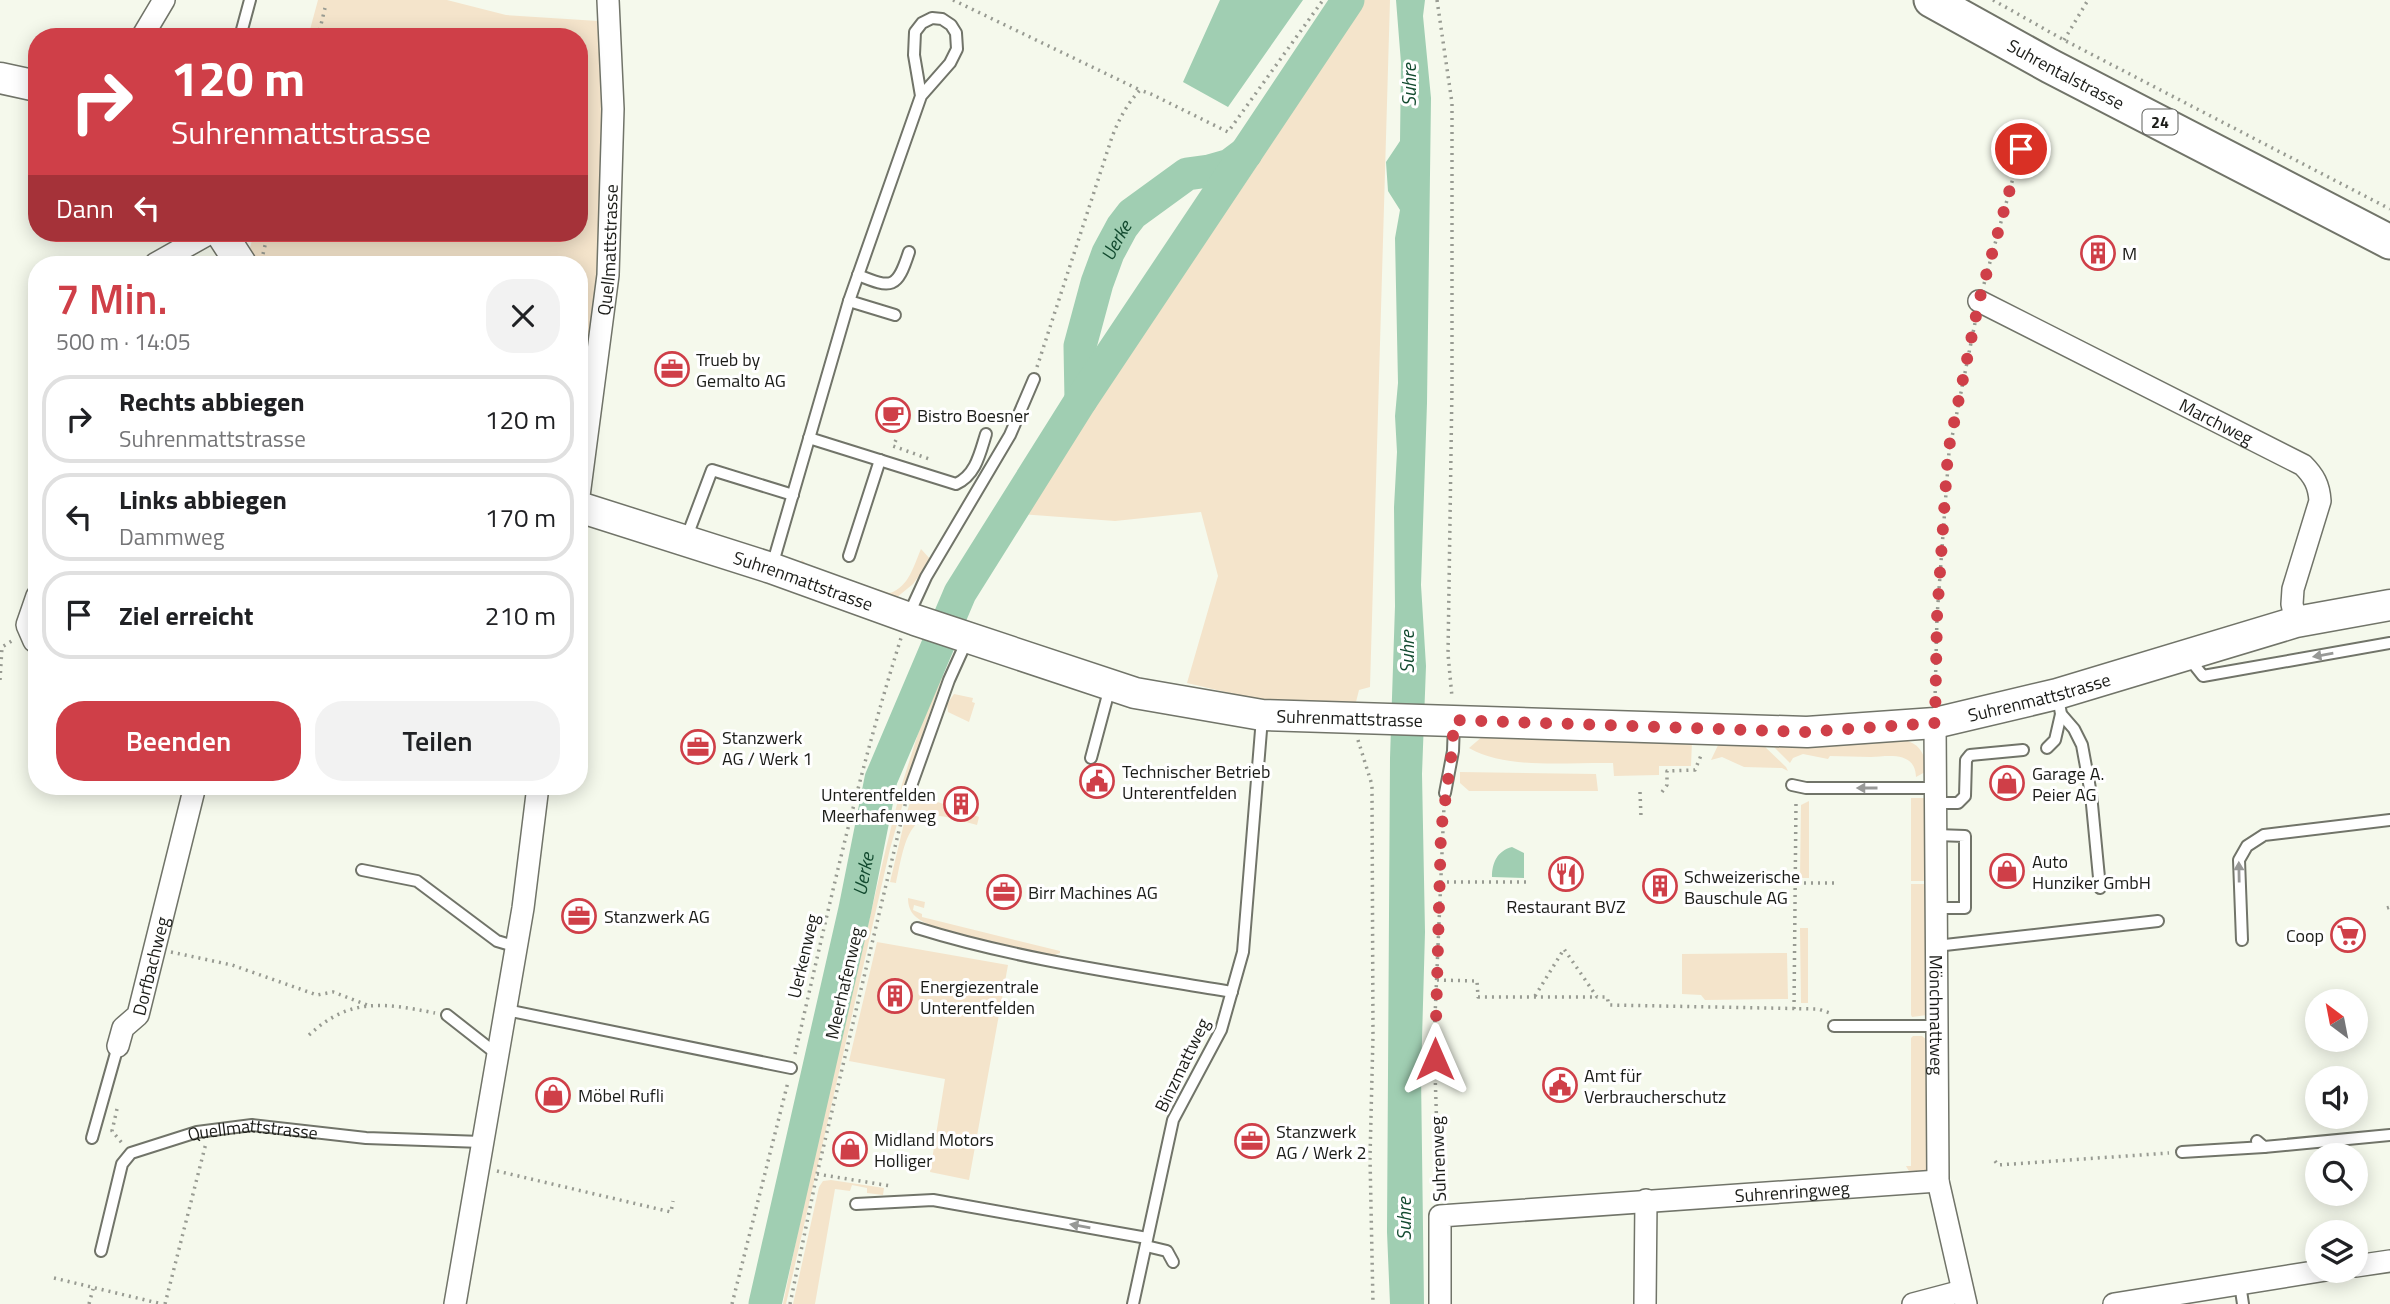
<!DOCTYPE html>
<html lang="de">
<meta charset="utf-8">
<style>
:root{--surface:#fff;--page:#f2f2f2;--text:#202124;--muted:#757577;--line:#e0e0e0;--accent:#cf3f48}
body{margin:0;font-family:"Titillium Web",sans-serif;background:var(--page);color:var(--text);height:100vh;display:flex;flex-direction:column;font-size:26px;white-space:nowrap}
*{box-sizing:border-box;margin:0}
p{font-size:23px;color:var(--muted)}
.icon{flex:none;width:38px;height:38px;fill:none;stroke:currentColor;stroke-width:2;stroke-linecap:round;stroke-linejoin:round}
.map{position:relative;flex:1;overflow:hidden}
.drawer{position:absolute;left:28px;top:256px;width:560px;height:539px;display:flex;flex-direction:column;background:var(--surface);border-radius:28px;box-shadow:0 4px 18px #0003}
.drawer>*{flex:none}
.hud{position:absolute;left:28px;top:28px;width:560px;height:214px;border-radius:28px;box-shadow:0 4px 18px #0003;background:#cf3f48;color:#fff;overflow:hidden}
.needle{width:46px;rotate:328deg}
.fabs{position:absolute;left:2305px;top:989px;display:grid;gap:14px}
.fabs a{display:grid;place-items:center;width:63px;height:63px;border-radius:50%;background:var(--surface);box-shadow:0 4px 18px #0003;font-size:35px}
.pin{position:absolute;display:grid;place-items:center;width:60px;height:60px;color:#fff;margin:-30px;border:4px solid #fff;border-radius:50%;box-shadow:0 2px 7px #0007}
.me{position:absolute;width:77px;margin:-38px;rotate:0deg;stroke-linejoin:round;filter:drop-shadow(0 0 5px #0008)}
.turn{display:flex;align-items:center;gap:24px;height:147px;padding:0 28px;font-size:32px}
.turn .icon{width:91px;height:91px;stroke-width:2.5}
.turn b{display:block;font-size:49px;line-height:60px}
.then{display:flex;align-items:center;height:66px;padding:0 28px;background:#0003;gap:14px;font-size:26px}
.round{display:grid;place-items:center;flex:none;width:74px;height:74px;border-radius:28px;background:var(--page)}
.headline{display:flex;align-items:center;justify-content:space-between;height:119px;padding:0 28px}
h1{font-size:42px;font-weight:600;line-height:52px;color:var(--accent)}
.primary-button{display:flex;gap:14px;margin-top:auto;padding:14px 28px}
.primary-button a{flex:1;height:80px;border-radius:28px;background:var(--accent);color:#fff;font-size:28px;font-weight:600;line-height:80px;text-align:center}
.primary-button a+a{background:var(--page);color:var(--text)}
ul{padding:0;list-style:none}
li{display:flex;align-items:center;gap:21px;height:88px;margin:0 14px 10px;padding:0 14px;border:4px solid var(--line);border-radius:28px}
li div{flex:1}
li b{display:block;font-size:26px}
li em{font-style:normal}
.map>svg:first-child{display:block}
.green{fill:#f4e4cb}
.water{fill:#a0ceb2}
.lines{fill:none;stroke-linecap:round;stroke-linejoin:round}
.river{stroke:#a0ceb2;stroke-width:33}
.lane-casing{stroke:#717469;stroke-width:14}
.street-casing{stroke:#717469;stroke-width:24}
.secondary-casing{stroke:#717469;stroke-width:33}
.primary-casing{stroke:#717469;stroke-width:37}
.path{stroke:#989b92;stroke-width:3.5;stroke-dasharray:2 5;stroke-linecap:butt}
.lane{stroke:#fff;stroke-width:10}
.street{stroke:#fff;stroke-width:21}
.secondary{stroke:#fff;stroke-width:30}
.primary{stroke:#fff;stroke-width:33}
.oneway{fill:#989997}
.route{stroke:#cf3f48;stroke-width:12;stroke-dasharray:0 21.6}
.labels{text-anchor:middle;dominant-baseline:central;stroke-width:6;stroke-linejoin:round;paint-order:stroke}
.shield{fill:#fff;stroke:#5f605d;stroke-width:2}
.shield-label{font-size:16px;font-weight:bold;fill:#1b1c18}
.street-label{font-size:18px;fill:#1b1c18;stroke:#fff}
.poi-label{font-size:18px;fill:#1b1c18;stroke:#fff;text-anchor:start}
.water-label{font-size:19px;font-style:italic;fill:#124a2f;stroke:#fff}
</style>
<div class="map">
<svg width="2390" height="1304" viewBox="0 0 2390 1304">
<rect width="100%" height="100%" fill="#f5f9ec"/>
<path class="green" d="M 318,0 L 447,0 L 506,15 L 598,21 L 602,47 L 604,158 L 601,248 L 579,402 L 579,264 L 255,264 L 248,255 L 254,233 L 579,233 L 579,37 L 308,37 Z
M 1363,0 L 1390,0 L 1370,687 L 1359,690 L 1355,706 L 1272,703 L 1187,683 L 1218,576 L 1201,512 L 1115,521 L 1020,514 Z
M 921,549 L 931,560 L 913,584 L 896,598 L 805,566 L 801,562 L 802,560 L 811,568 L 890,593 C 909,587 914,565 921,549 Z
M 939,668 L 943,676 L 924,729 L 890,849 L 786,1304 L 783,1304 L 809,1178 L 886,848 L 902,784 Z
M 954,694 L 973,698 L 972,702 L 975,703 L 969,722 L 948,712 L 947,704 Z
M 1483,736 L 1692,741 L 1691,766 L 1659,766 L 1659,775 L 1614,776 L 1613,763 C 1569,762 1507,770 1469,748 Z
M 1904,740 C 1921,744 1925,755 1927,771 L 1916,777 C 1915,751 1889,756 1871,757 C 1857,757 1844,756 1830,756 L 1828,759 L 1803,754 L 1793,758 L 1790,763 L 1773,746 L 1777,743 Z
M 1720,741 L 1761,743 L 1786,767 L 1788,771 L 1782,768 L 1744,767 L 1722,757 L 1711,760 Z
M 1460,772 L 1596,774 L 1598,791 L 1469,791 L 1460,783 Z
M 913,793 L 979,817 L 977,825 C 965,822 952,817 939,816 C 905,813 902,859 896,883 L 890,882 L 906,815 Z
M 1911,798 L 1927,798 L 1927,881 L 1911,881 Z
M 1809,801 L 1809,878 L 1800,878 L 1801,805 Z
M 1911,884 L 1927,884 L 1927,1015 L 1912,1017 L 1911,1015 Z
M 908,898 L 925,902 L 924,908 L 914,905 L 913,910 L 922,914 L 922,917 L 1060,951 L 1060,953 L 1052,956 C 1021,950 938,936 916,917 C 910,912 908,905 908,898 Z
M 1800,928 L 1808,928 L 1808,1003 L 1801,1003 Z
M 877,942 L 1008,965 L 969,1180 L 930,1172 L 945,1079 L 849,1061 Z
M 1787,953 L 1788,999 L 1705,1000 L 1701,995 L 1682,994 L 1682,954 Z
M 1913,1036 L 1922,1036 L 1927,1040 L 1929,1177 L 1914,1180 L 1906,1166 L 1911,1166 L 1911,1038 Z
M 831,1180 L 884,1188 L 883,1195 L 867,1193 L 867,1188 L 852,1185 L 850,1191 L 835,1189 L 815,1304 L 793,1304 L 819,1187 L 823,1181 Z"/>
<path class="water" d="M 1220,0 L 1303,0 L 1228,107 L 1183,82 Z
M 1396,0 L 1425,0 L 1423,16 L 1431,98 L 1427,403 L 1421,585 L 1426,666 L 1422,774 L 1425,932 L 1421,1075 L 1424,1304 L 1390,1304 L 1387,1232 L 1390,758 L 1395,606 L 1394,507 L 1397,452 L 1395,416 L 1398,383 L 1395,238 L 1400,210 L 1388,191 L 1386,162 L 1400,141 L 1401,63 Z
M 1512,847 L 1524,853 L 1524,878 L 1492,877 C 1492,863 1497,851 1512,847 Z"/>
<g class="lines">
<g class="river">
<path id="s1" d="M 1081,400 L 1080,346 L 1097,283 L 1108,253 L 1122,227 L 1132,214 L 1187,174 L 1209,171 L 1230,165 L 1246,153"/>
<path id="s2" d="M 765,1304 L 855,909 L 881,779 L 960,593 L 1081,400 L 1348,0"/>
</g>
<g class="lane-casing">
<g id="lane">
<path d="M 147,30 L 164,37"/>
<path d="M 240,37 L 250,0"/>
<path d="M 858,275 C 892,289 897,289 909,252"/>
<path d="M 849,301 L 895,315"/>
<path d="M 809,438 L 956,484 C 976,475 980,453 986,434"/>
<path d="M 686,539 L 712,470 L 793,495"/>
<path d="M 849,556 L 880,460"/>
<path d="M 772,566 L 849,301 L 921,96 L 950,63 L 957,49 L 956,33 L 951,25 L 942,19 L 932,18 L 922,23 L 915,32 L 914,55 L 921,96"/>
<path d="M 909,614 L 926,577 L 1010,435 L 1034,379"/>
<path d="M 2188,657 L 2203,676 L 2390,643"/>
<path d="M 2058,697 L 2061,714 L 2074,729 L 2082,745 L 2091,794 L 2100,888"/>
<path d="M 2047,748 L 2055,740 L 2061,714"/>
<path d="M 1091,758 L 1110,687"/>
<path d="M 1792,785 L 1806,788 L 1936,788"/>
<path d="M 910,789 L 949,680 L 968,638"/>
<path d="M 1445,793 L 1453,751 L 1454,723"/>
<path d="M 1935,803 L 1958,803 L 1965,796 L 1966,760 L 1970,755 L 2023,750"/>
<path d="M 1936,835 L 1965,836 L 1965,908 L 1936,908"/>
<path d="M 362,870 L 417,881 L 497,941 L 517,947"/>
<path d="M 917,928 C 1020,960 1126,974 1232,992"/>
<path d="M 2242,940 L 2239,860 L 2247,846 L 2264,835 L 2390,820"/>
<path d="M 1936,946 L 2158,921"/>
<path d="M 506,1010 L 791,1068"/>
<path d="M 447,1015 L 498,1055"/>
<path d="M 1834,1026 L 1937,1026"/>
<path d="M 92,1138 L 118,1046"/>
<path d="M 2257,1141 L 2264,1147 L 2390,1135"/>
<path d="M 2182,1152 L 2264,1147"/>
<path d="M 856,1204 L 933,1200 L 1147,1238"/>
<path d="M 1146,1246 L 1167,1251 L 1173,1262"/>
<path id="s3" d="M 101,1251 L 122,1164 L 131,1153 L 197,1132 L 252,1125 L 366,1138 L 482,1142"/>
<path d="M 2240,1284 L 2243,1304"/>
<path d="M 1133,1304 L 1173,1120 L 1221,1030 L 1243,952 L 1262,718"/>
</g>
</g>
<g class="street-casing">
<g id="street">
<path d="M 142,37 L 164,0"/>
<path d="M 155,264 L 210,233"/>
<path id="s4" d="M 1979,301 L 2303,465 C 2314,476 2319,485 2320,501 L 2293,589 L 2292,604 L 2296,622"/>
<path id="s5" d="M 579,496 L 608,275 L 613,109 L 608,0"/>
<path d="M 37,596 L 27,625 L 34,641 L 37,643"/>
<path id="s6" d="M 1935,723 L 1938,1181 L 1966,1304"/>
<path id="s7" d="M 118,1046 L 123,1028 L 138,1015 L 195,786"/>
<path d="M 2356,1266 L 2390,1261"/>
<path d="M 455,1304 L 523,908 L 538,786"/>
<path id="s8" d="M 1440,1304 L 1440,1216 L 1938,1181"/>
<path d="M 1645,1304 L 1646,1200"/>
<path d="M 1913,1304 L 1962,1291"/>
<path d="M 2114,1304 L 2326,1270"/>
</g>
</g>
<g class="secondary-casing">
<g id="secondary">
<path d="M 0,78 L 37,86"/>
<path d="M 221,233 L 241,264"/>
<path id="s9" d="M 579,507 L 771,568 L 915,620 L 1135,693 L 1262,715 L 1807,732 L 1935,723 L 2057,694 L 2296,622 L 2390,605"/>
</g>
</g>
<g class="primary-casing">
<g id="primary">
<path id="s10" d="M 1931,0 L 2050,66 L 2390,242"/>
</g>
</g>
<path class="path" d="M 953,0 L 1140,90
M 1437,0 L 1452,103 L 1452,386 L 1448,654 L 1452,697
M 1993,0 L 2064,40 L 2390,209
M 318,37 L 325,8
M 2064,40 L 2088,0
M 263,254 L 268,233
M 1984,284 L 2021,149
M 1037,367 L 1112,137 C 1119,119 1127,104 1140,90 L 1151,94 L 1228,132 L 1323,0
M 896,440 L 893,446 L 932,460
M 0,680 L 2,647 L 15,639
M 1935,700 L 1937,617 L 1949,452 L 1976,318
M 1358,740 L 1372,785 L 1373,1035 L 1370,1158 L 1373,1304
M 1640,792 L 1641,817
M 1662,792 L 1667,785 L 1667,771 L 1695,770 L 1702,753
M 1440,882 L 1530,882
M 1790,883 L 1834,883
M 2387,908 L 2390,907
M 171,952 L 232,965 L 317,995 L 333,992 L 367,1005
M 1437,980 L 1477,981 L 1478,997 L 1597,997
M 1535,996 L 1564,949 L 1597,997 L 1607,997 L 1609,1005 L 1818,1009 L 1830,1013
M 1794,1009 L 1796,801
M 309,1035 C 350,997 384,1003 435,1013
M 795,1054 C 827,915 858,774 901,638
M 117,1109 L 112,1131 L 122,1143
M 1995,1161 L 1998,1165 L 2169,1153
M 497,1171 L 671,1212 L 673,1201
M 817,1174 L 891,1186
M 1439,1197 L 1434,1040 L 1444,806
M 54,1278 L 162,1304
M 89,1304 L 93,1289
M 165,1304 L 206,1143
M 732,1304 L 788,1082
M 790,1304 L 817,1174 L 906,801"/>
<use href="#lane" class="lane"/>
<use href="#street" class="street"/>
<use href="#secondary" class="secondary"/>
<use href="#primary" class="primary"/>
</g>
<defs><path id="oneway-solid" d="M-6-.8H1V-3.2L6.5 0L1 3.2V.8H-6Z" transform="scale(1.75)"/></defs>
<g class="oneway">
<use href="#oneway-solid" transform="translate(2323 655) rotate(170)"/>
<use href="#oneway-solid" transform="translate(1867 788) rotate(180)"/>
<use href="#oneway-solid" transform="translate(2239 872) rotate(-91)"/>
<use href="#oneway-solid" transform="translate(1080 1226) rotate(-170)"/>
</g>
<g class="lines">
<path class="route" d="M 1435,1059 L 1441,831 L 1452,751 L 1454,720 L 1807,732 L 1935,723 L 1937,617 L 1948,452 L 1979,301 L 2021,149"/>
</g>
<defs>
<g id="building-ring" transform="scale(1.75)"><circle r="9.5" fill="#fff" stroke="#cf3f48" stroke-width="1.5"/><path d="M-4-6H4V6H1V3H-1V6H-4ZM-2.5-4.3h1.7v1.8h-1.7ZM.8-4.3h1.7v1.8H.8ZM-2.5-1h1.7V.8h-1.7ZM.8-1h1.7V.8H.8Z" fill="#cf3f48"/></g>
<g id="office-ring" transform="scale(1.75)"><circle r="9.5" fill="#fff" stroke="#cf3f48" stroke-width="1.5"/><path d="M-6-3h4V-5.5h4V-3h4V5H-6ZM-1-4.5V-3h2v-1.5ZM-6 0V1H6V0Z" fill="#cf3f48"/></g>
<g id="cafe-ring" transform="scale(1.75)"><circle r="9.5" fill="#fff" stroke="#cf3f48" stroke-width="1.5"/><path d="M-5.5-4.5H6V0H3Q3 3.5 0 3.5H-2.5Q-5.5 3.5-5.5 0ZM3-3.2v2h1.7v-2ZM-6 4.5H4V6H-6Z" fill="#cf3f48"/></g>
<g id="civic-ring" transform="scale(1.75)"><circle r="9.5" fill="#fff" stroke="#cf3f48" stroke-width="1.5"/><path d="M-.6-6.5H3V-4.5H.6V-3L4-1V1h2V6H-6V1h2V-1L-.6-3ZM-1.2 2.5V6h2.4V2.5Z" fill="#cf3f48"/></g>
<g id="shop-ring" transform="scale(1.75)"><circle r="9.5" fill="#fff" stroke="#cf3f48" stroke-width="1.5"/><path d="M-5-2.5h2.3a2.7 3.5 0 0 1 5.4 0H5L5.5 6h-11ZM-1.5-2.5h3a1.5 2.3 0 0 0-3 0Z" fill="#cf3f48"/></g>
<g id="restaurant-ring" transform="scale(1.75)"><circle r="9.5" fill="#fff" stroke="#cf3f48" stroke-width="1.5"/><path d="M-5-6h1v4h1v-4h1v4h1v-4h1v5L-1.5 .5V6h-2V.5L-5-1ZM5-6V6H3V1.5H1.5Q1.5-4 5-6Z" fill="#cf3f48"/></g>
<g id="supermarket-ring" transform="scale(1.75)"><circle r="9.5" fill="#fff" stroke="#cf3f48" stroke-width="1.5"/><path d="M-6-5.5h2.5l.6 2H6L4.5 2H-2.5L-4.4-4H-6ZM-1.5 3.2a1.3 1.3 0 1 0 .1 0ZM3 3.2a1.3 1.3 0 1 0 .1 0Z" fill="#cf3f48"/></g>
</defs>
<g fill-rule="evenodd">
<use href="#building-ring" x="2098" y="253"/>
<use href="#office-ring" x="672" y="369"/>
<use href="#cafe-ring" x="893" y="415"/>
<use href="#office-ring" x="698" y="747"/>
<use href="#civic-ring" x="1097" y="781"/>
<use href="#shop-ring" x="2007" y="783"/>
<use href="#building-ring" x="961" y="804"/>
<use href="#shop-ring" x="2007" y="871"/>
<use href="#restaurant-ring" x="1566" y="874"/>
<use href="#building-ring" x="1660" y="886"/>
<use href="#office-ring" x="1004" y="892"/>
<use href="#office-ring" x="579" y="916"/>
<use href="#supermarket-ring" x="2348" y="935"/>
<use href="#building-ring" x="895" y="996"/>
<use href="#civic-ring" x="1560" y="1085"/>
<use href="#shop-ring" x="553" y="1095"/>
<use href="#office-ring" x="1252" y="1141"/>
<use href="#shop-ring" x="850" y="1149"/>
</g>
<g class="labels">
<rect class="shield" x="2142.5" y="109.5" width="35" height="25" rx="5"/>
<g class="shield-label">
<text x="2160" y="122">24</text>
</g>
<g class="street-label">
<text stroke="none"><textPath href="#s10" startOffset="154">Suhrentalstrasse</textPath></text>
<text stroke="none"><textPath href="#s5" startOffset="248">Quellmattstrasse</textPath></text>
<text stroke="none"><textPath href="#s4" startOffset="266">Marchweg</textPath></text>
<text stroke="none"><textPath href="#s9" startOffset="236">Suhrenmattstrasse</textPath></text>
<text stroke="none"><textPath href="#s9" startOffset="1496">Suhrenmattstrasse</textPath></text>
<text stroke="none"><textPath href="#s9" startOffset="803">Suhrenmattstrasse</textPath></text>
<text transform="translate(803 956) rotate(-77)">Uerkenweg</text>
<text stroke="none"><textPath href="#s7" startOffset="89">Dorfbachweg</textPath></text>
<text transform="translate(844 983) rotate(-77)">Meerhafenweg</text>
<text stroke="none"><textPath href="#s6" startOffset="292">Mönchmattweg</textPath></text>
<text transform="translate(1182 1065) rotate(-64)">Binzmattweg</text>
<text stroke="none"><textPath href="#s3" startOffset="229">Quellmattstrasse</textPath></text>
<text transform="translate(1438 1159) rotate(-92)">Suhrenweg</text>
<text stroke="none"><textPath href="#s8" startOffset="441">Suhrenringweg</textPath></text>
</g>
<g class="poi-label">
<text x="2122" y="253">M</text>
<text x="696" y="359">Trueb by<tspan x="696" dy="21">Gemalto AG</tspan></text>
<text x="917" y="415">Bistro Boesner</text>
<text x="722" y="737">Stanzwerk<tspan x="722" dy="21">AG / Werk 1</tspan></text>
<text x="1122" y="771">Technischer Betrieb<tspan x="1122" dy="21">Unterentfelden</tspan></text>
<text x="2032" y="773">Garage A.<tspan x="2032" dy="21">Peier AG</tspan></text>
<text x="936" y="794" text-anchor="end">Unterentfelden<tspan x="936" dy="21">Meerhafenweg</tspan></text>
<text x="2032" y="861">Auto<tspan x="2032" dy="21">Hunziker GmbH</tspan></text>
<text x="1684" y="876">Schweizerische<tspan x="1684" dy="21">Bauschule AG</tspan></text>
<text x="1028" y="892">Birr Machines AG</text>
<text x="1566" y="906" text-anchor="middle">Restaurant BVZ</text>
<text x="604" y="916">Stanzwerk AG</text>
<text x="2324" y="935" text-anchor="end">Coop</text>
<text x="920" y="986">Energiezentrale<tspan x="920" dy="21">Unterentfelden</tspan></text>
<text x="1584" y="1075">Amt für<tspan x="1584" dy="21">Verbraucherschutz</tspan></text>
<text x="578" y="1095">Möbel Rufli</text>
<text x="1276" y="1131">Stanzwerk<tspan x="1276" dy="21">AG / Werk 2</tspan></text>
<text x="874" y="1139">Midland Motors<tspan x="874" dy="21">Holliger</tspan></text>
</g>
<g class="water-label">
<text transform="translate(1408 85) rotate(-90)">Suhre</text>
<text stroke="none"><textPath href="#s1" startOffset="166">Uerke</textPath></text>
<text transform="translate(1406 652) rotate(-90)">Suhre</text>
<text stroke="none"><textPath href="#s2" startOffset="441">Uerke</textPath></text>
<text transform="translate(1403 1219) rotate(-90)">Suhre</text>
</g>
</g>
</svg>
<div class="fabs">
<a><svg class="needle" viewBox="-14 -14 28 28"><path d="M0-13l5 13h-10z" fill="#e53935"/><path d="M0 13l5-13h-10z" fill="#757577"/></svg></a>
<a><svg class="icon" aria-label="sound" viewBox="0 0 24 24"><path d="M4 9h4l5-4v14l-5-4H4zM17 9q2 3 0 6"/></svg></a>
<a><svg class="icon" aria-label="search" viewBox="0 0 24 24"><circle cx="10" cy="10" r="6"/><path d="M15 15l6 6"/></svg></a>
<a><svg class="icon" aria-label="layers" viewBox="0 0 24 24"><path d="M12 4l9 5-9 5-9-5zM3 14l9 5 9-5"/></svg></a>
</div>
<div class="pin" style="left:2021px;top:149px;background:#d93025"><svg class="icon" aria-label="arrive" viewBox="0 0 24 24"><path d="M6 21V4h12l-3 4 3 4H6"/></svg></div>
<svg class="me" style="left:1435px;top:1059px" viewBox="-20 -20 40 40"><path d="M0-17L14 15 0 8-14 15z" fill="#cf3f48" stroke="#fff" stroke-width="4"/></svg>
<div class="hud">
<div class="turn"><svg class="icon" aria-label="right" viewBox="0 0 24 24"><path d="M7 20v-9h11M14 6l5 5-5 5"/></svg><div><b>120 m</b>Suhrenmattstrasse</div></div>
<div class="then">Dann<svg class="icon" aria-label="left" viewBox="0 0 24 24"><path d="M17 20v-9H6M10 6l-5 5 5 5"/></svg></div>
</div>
<section class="drawer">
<div class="headline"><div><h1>7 Min.</h1><p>500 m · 14:05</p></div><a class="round"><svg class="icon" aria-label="close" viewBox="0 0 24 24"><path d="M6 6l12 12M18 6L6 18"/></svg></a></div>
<ul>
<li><svg class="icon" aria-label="right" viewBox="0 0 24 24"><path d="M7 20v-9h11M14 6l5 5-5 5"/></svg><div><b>Rechts abbiegen</b><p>Suhrenmattstrasse</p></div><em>120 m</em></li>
<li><svg class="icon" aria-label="left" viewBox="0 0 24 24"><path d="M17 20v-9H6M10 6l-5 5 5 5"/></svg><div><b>Links abbiegen</b><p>Dammweg</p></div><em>170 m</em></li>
<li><svg class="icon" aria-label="arrive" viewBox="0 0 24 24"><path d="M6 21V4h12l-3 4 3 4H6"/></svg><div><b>Ziel erreicht</b></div><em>210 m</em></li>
</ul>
<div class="primary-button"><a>Beenden</a><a>Teilen</a></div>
</section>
</div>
